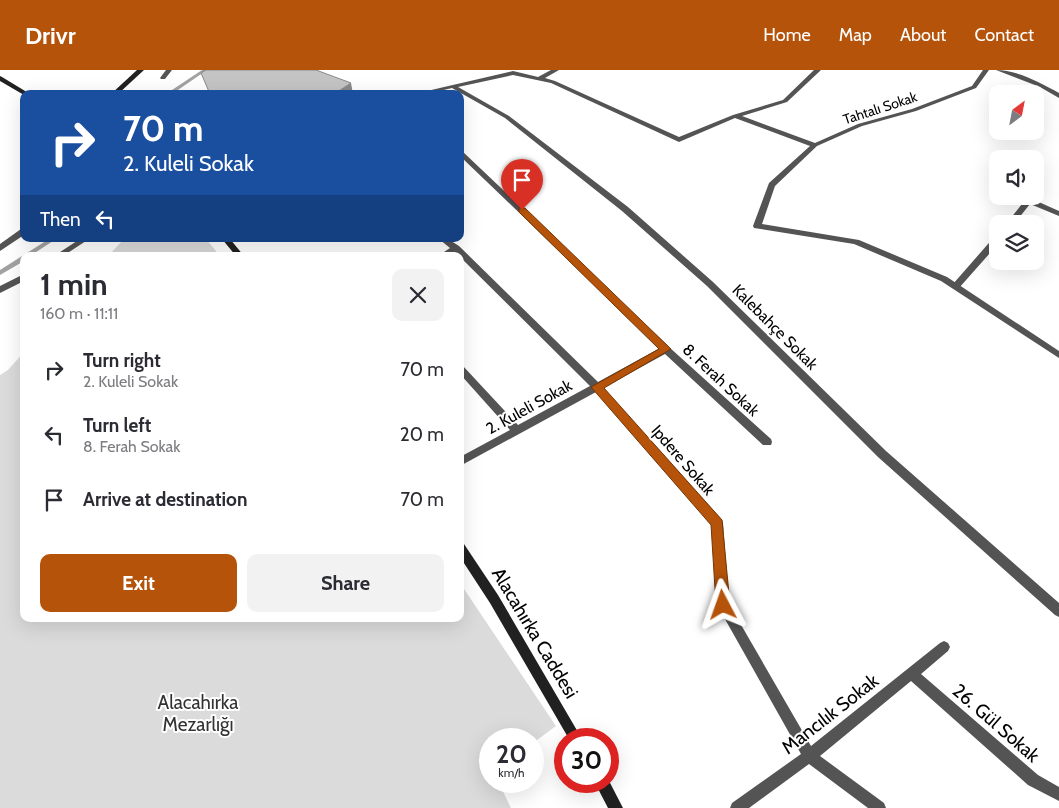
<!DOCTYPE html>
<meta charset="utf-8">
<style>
:root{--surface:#fff;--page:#f2f2f3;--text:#2b2b33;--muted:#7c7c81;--accent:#b45309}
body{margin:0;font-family:Cabin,sans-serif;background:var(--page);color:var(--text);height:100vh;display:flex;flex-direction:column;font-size:19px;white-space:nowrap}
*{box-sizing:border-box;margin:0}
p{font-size:16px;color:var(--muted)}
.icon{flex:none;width:28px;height:28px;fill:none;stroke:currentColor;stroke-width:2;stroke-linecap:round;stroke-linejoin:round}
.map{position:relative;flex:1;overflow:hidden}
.details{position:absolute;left:20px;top:182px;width:444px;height:370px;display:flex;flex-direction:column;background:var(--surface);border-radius:10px;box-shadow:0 5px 20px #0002}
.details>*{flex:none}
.hud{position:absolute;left:20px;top:20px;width:444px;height:152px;border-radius:10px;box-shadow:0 5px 20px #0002;background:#1a4fa0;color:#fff;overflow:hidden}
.needle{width:32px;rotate:32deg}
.tools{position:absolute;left:989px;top:15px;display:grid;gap:10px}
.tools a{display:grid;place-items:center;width:55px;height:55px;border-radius:10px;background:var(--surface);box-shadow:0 5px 20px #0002;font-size:25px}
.speed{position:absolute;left:479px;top:658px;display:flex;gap:10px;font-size:25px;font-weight:700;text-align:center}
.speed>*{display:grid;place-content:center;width:65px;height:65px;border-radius:50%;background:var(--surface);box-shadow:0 5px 20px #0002;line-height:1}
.speed small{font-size:12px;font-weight:400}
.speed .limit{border:8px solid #d22;background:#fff;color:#111}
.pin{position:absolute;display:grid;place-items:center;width:42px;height:42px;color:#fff;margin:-51px -21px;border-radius:50% 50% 50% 0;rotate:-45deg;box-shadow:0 0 5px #0007}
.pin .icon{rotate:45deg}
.me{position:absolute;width:55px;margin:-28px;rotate:356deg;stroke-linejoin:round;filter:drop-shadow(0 0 4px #0008)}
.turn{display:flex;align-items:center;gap:18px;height:105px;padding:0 20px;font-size:22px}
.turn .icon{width:65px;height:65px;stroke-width:2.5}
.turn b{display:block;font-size:35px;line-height:42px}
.then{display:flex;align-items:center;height:48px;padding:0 20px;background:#0003;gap:10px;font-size:19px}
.round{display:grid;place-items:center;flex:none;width:52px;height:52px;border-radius:10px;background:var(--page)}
.headline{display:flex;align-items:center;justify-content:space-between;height:85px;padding:0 20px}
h1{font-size:30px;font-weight:700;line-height:38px}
.button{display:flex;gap:10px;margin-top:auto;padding:10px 20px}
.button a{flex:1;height:58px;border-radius:10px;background:var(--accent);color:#fff;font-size:20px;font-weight:700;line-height:58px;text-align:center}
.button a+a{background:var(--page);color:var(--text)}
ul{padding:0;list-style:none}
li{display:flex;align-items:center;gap:15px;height:65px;padding:0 20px}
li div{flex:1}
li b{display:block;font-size:19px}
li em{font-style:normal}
header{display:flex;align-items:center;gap:30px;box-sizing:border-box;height:70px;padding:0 25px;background:var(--accent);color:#fff}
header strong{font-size:24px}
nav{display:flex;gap:28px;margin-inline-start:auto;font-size:18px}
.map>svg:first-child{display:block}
.green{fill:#dbdbdb}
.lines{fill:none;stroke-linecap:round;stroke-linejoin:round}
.stream{fill:#a2a2a2;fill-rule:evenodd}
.lane{fill:#545454;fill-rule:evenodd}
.street{fill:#545454;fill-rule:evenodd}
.secondary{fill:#212121;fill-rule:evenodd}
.shaded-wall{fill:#898989}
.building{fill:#c4c4c4;stroke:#898989}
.route{fill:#b45309;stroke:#753606}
.labels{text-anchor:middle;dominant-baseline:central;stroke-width:4;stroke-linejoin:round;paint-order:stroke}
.far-street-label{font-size:14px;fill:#000;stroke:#fff}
.street-label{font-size:16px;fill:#000;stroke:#fff}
.near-street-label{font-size:19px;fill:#000;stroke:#fff}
.near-park-label{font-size:19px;fill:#323232;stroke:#fff}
</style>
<header>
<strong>Drivr</strong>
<nav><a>Home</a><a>Map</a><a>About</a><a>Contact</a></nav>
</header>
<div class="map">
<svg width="1059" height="738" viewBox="0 0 1059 738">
<rect width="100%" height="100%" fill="#fff"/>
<path class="green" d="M 124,169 L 206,169 L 220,186 L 108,186 Z
M 24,282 L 24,549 L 460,549 L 460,513 L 556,656 L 533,673 L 532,669 L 490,669 L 490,711 L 498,711 L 511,738 L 0,738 L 0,305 L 8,300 Z"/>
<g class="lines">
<path class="stream" d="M 202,0 L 207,0 L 172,24 L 166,24 Z
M 49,169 L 56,169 L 30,186 L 24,186 L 24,191 L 0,205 L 0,200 Z"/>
<path class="lane" d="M 1026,129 L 1032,129 L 1059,141 L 1059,146 L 1030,134 L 1014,154 L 1006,154 Z
M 995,166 L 998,166 L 998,174 L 959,218 L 953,218 L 953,214 Z"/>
<path class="street" d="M 166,0 L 172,0 L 165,9 L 161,9 L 160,8 Z
M 551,0 L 559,0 L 545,8 L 555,11 L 679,67 L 733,45 L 783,30 L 814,0 L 821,0 L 787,32 L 742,46 L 815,73 L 858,54 L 912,39 L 972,16 L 983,0 L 989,0 L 976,18 L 916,41 L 862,56 L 817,76 L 775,116 L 762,154 L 859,170 L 947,207 L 1059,281 L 1059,288 L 941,211 L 854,174 L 754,158 L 753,156 L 769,113 L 810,76 L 735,48 L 679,72 L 551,13 L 513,5 L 458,17 L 509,46 L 628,137 L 713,212 L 886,381 L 1059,533 L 1059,547 L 1055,545 L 878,387 L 707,216 L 622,141 L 505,48 L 452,18 L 427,24 L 414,24 L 513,1 L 538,7 Z
M 996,0 C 1017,0 1041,13 1059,23 L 1059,28 L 1040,17 Z
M 460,80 L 462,81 L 669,277 L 771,369 L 772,372 L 771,375 L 763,375 L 665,284 L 603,318 L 722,450 L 723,453 L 729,534 L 811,676 L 940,573 L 944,571 L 948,573 L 950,577 L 948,581 L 921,604 L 1038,705 L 1059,717 L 1059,731 L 1028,715 L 911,611 L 820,686 L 884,733 L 886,738 L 868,738 L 809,694 L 749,738 L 730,738 L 732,733 L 801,684 L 717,535 L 713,455 L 596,322 L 460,396 L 460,387 L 510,360 L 460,304 L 460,295 L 463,296 L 518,355 L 590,316 L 455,182 L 448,186 L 438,186 L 450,178 L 439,169 L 448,169 L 459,176 L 598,312 L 660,278 L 460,86 Z
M 21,159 L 24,159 L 24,165 L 0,181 L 0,174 Z
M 80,169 L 89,169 L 63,186 L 54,186 Z
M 24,204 L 24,211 L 0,223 L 0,216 Z"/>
<path class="secondary" d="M 137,0 L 144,0 L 118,24 L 111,24 Z
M 0,6 L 2,7 L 30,24 L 24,25 L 0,11 Z
M 222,169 L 230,169 L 244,186 L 236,186 Z
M 460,472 L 464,474 L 498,525 L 582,669 L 569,669 L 490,533 L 460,487 Z
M 608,709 L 623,738 L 608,738 L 594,711 L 608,711 Z"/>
</g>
<path class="shaded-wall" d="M 351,13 L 353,24 L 334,24 Z"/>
<path class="building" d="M 206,0 L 316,0 L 351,13 L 334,24 L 210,24 L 201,3 Z"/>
<path class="route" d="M 519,138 L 525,138 L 671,279 L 604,318 L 722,450 L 730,535 L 728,540 L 723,541 L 718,540 L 716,535 L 711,455 L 591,317 L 659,279 L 519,142 Z"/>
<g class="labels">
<g class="far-street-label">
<text transform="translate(880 38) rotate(-18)">Tahtalı Sokak</text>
</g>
<g class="street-label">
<text transform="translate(775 257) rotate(45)">Kalebahçe Sokak</text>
<text transform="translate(721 310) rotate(43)">8. Ferah Sokak</text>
<text transform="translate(529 337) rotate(-29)">2. Kuleli Sokak</text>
<text transform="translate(683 390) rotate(49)">Ipdere Sokak</text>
</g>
<g class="near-street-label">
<text transform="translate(535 563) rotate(59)">Alacahırka Caddesi</text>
<text transform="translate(830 644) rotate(-38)">Mancılık Sokak</text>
<text transform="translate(996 653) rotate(41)">26. Gül Sokak</text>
</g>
<g class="near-park-label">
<text x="198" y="632">Alacahırka<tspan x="198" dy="22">Mezarlığı</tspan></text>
</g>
</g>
</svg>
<div class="tools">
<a><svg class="needle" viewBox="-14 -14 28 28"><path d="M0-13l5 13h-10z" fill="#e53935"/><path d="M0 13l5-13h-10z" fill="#7c7c81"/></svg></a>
<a><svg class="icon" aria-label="sound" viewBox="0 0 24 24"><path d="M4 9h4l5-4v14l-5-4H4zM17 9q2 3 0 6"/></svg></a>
<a><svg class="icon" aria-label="layers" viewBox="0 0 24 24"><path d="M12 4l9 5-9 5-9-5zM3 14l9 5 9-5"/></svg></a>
</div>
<div class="speed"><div>20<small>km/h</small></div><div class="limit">30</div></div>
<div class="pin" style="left:522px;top:140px;background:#d93025"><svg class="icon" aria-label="arrive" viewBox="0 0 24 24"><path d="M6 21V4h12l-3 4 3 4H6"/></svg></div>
<svg class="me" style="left:723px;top:535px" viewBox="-20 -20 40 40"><path d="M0-17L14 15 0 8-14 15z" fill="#b45309" stroke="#fff" stroke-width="4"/></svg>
<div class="hud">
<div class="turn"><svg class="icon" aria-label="right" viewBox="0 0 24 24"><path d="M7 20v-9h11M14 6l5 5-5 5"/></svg><div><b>70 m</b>2. Kuleli Sokak</div></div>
<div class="then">Then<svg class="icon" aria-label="left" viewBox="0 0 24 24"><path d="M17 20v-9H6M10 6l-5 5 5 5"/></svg></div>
</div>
<section class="details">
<div class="headline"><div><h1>1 min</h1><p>160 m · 11:11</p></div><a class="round"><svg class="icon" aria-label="close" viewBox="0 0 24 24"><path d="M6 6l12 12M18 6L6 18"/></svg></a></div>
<ul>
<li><svg class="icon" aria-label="right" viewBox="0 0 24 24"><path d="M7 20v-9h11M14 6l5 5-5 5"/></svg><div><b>Turn right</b><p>2. Kuleli Sokak</p></div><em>70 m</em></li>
<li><svg class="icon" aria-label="left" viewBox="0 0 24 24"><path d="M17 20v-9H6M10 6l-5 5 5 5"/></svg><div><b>Turn left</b><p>8. Ferah Sokak</p></div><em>20 m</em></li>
<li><svg class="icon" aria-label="arrive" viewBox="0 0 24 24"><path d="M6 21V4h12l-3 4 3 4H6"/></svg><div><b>Arrive at destination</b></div><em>70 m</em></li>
</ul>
<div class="button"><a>Exit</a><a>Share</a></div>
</section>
</div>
